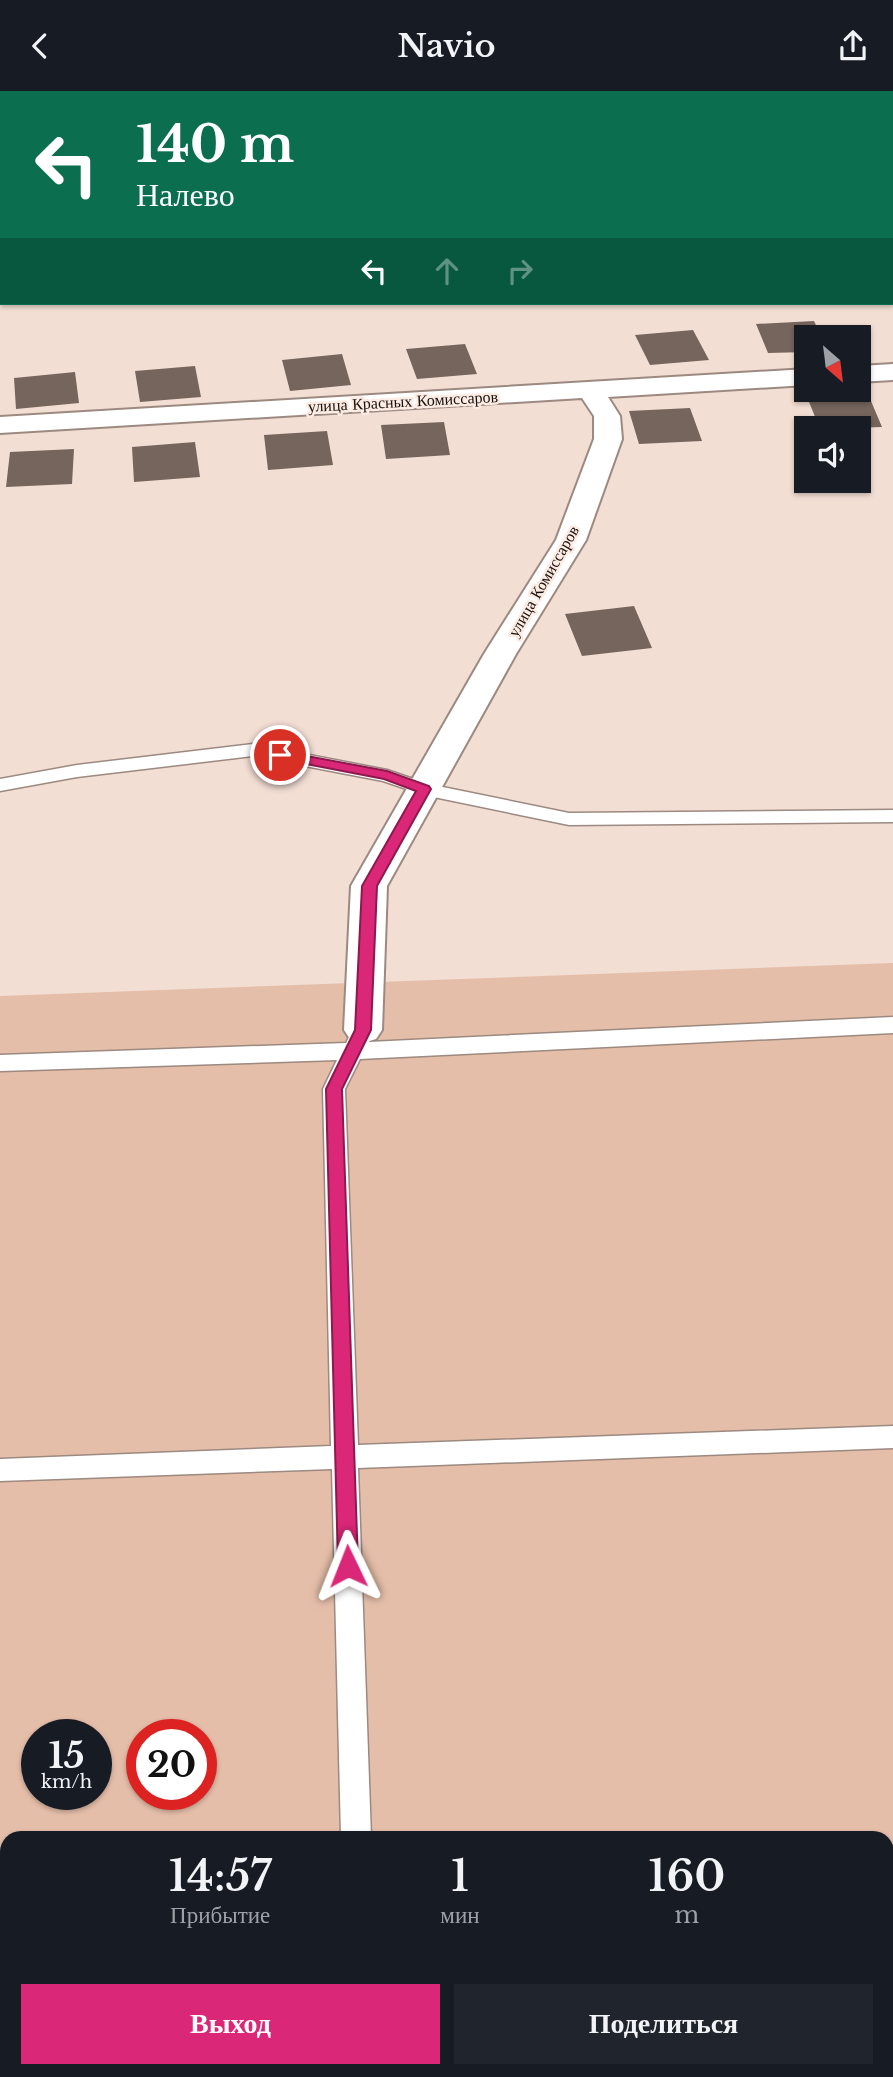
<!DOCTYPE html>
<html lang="ru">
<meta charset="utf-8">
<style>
:root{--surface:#171b24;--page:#20242c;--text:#f1f3f6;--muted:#9ea1a6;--accent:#db2777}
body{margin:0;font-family:"Libre Baskerville",serif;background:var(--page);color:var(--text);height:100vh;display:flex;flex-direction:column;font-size:26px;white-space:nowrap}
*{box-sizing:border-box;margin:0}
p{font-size:23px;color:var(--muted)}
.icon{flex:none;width:38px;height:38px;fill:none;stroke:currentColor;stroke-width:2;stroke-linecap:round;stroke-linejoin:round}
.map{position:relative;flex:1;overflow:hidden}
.panel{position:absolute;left:0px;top:1740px;width:894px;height:247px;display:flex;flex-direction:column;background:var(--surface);border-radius:21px 21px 0 0;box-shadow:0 2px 5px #0004}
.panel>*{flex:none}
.guide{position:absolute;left:0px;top:0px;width:894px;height:214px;box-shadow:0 2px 5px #0004;background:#0b6e4f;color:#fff;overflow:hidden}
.needle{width:46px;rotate:152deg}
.tools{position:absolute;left:794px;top:234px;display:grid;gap:14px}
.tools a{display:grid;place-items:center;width:77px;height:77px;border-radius:0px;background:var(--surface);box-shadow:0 2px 5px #0004;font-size:35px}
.speed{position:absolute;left:21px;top:1628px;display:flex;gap:14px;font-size:35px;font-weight:700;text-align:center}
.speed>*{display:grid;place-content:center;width:91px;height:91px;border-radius:50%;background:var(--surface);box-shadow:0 2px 5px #0004;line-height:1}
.speed small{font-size:18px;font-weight:400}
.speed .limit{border:10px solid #d22;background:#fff;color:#111}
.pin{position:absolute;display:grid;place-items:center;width:60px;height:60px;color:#fff;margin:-30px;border:4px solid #fff;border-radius:50%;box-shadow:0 2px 7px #0007}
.me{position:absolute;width:77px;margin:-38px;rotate:358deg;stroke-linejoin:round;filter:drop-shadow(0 0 5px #0008)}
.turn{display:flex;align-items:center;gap:24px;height:147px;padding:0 21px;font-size:32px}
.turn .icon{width:91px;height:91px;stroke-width:2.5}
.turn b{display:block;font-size:49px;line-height:60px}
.lanes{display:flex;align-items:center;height:66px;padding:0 21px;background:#0003;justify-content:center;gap:35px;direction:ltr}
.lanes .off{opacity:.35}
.eta{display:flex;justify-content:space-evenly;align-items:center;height:119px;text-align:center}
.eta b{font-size:42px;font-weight:600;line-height:49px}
.action{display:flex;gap:14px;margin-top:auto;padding:14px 21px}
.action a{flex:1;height:80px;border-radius:0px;background:var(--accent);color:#fff;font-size:28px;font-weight:600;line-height:80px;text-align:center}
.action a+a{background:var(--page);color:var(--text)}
header{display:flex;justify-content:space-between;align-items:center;height:91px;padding:0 21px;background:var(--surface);font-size:32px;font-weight:600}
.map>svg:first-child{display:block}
.green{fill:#e5bea9;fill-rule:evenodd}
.building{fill:#76655c}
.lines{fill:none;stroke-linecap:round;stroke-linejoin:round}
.lane-casing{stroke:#9c8980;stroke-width:3}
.street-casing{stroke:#9c8980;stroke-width:4}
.lane{fill:#fff;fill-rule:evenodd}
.street{fill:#fff;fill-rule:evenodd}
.route{fill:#db2777;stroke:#8e194d;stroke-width:2}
.labels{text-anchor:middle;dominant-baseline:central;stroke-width:5;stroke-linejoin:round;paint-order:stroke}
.far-street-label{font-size:16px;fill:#19120e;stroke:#fdece4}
</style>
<header><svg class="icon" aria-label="back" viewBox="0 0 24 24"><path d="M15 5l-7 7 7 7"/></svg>Navio<svg class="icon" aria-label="share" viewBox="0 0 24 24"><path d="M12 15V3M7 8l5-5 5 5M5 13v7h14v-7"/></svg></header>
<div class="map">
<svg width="893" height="1986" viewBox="0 0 893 1986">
<rect width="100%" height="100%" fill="#f3ded4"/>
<path class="green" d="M 893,872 L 893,1986 L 0,1986 L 0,905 ZM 37,1643 L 96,1643 L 96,1703 L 37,1703 ZM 142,1643 L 201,1643 L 201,1703 L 142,1703 ZM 7,1746 L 887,1746 L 887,1979 L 7,1979 Z"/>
<path class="building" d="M 814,230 L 822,247 L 807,247 L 807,261 L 768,262 L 756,233 Z
M 693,239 L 709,269 L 650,274 L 635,244 Z
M 465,253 L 477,283 L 417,288 L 406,258 Z
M 342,263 L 351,294 L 290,300 L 282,269 Z
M 195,275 L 201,306 L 140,311 L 135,280 Z
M 75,281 L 79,312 L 16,318 L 14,287 Z
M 868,303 L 882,336 L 820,338 L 807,306 Z
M 690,317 L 702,350 L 639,353 L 629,320 Z
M 444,331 L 450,364 L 386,368 L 381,334 Z
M 327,340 L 333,374 L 268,379 L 264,344 Z
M 195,351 L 200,386 L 134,391 L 132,356 Z
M 74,358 L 72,393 L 6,396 L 10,361 Z
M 634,515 L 652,557 L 582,565 L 565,523 Z"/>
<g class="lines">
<g class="lane-casing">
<path id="lane" d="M 253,653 L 387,679 L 428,693 L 569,722 L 893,719 L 893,731 L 569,734 L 424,704 L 383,690 L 253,665 L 77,686 L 0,700 L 0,688 L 77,674 Z
M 893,926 L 893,942 L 360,968 L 345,998 L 358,1354 L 893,1335 L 893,1357 L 358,1377 L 371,1746 L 341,1746 L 332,1378 L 0,1390 L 0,1368 L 331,1355 L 323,998 L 337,969 L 0,980 L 0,964 L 346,952 L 351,942 L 359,940 L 367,942 L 370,948 L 369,951 Z
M 887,1896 L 893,1896 L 893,1928 L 887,1928 Z
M 0,1935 L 7,1935 L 7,1967 L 0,1967 Z
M 348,1979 L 380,1979 L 380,1986 L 348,1986 Z"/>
</g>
<g class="street-casing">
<path id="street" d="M 814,0 L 836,0 L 838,2 L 816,2 Z
M 892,100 L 893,100 L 893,115 L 892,115 Z
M 0,108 L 2,108 L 2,122 L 0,122 Z
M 893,273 L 893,289 L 859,291 L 859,275 Z
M 807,278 L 807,294 L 608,306 L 620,325 L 622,348 L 586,449 L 516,563 L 387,795 L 382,939 L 376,948 L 363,952 L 350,948 L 344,939 L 351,795 L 484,563 L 556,449 L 594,348 L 594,325 L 582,307 L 0,342 L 0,326 Z"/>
</g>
<use href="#lane" class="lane"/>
<use href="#street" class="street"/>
</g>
<path class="route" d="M 280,660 L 387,680 L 429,695 L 431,698 L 377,795 L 371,939 L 342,998 L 358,1475 L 355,1481 L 348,1483 L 341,1481 L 338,1475 L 326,998 L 355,939 L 362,795 L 416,700 L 384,688 L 275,667 L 273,664 Z"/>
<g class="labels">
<g class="far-street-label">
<text transform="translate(403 310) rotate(-3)">улица Красных Комиссаров</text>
<text transform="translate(543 490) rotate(-60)">улица Комиссаров</text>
</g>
</g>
</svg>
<div class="tools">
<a><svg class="needle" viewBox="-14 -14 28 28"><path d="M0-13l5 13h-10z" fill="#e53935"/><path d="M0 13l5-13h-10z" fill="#9ea1a6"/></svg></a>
<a><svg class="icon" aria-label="sound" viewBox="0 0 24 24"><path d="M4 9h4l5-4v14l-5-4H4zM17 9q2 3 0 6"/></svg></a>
</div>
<div class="speed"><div>15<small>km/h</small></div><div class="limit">20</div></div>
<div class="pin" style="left:280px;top:664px;background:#d93025"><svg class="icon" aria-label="arrive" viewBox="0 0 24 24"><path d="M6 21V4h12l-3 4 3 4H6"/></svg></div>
<svg class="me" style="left:348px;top:1475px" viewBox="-20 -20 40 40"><path d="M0-17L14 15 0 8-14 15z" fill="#db2777" stroke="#fff" stroke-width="4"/></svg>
<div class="guide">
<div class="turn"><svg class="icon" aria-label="left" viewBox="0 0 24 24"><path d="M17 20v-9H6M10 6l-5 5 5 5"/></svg><div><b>140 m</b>Налево</div></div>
<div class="lanes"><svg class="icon" aria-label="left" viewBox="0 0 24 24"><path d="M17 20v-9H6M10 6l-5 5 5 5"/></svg><svg class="icon off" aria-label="ahead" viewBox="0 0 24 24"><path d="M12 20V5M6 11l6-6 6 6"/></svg><svg class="icon off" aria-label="right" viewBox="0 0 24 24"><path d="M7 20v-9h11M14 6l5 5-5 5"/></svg></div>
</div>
<section class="panel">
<div class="eta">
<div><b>14:57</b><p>Прибытие</p></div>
<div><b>1</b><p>мин</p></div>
<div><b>160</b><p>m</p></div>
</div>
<div class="action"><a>Выход</a><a>Поделиться</a></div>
</section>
</div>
